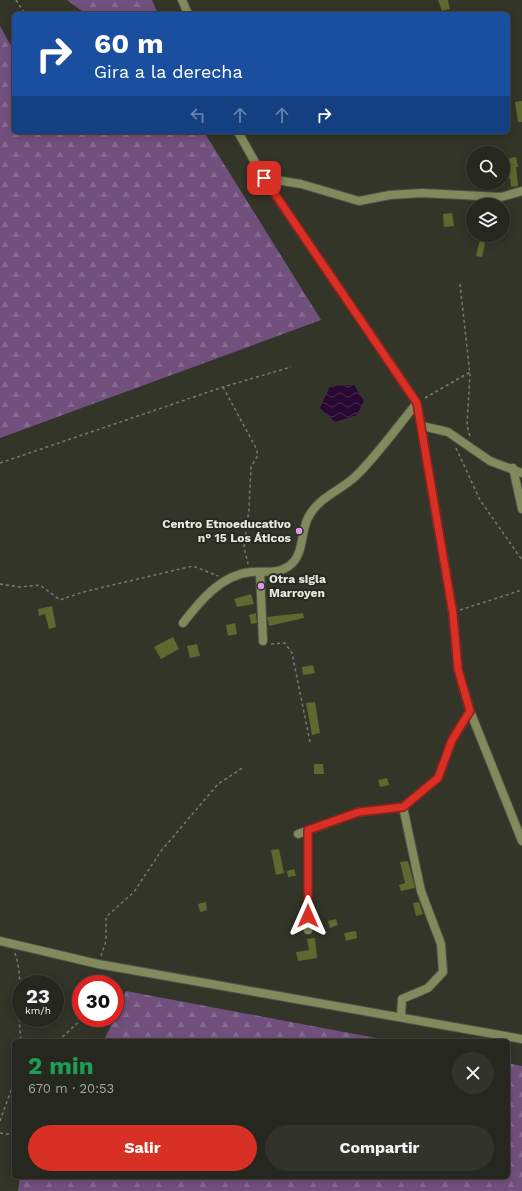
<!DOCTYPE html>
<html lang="es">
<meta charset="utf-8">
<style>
:root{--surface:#26281f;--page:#32342c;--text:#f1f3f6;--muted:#a4a6a4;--line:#42443d;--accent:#d93025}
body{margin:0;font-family:"Work Sans",sans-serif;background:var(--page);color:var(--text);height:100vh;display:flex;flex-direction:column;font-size:15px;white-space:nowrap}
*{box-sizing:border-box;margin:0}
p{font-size:13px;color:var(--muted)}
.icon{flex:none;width:22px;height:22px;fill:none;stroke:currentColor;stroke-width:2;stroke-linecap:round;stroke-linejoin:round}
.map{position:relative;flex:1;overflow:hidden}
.panel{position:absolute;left:12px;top:1039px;width:498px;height:140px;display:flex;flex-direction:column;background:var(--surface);border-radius:6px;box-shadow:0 2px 10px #0003,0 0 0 1px var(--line)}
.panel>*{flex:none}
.guide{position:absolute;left:12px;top:12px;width:498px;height:122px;border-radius:6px;box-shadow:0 2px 10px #0003,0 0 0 1px var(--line);background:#1a4fa0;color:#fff;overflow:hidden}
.fabs{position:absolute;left:466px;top:146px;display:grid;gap:8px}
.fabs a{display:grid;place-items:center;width:44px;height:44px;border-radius:50%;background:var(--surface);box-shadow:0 2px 10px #0003,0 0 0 1px var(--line);font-size:20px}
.speed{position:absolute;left:12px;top:975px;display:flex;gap:8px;font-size:20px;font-weight:700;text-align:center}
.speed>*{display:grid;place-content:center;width:52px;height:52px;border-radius:50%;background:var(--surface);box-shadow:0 2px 10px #0003,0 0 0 1px var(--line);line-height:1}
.speed small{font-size:10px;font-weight:400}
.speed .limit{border:6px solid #d22;background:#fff;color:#111}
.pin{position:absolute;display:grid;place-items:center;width:34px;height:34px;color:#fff;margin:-17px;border-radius:8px;box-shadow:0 2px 6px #0006}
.me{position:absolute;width:44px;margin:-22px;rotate:0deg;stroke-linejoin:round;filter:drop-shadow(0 0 3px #0008)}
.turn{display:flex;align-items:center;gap:14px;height:84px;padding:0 16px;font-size:18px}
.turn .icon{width:52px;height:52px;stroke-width:2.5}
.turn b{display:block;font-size:28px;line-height:34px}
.lanes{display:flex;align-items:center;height:38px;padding:0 16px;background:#0003;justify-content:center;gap:20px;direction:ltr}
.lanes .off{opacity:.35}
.round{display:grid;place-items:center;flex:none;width:42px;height:42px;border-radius:21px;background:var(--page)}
.summary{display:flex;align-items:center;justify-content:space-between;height:68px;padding:0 16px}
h1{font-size:24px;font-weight:700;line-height:30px;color:#1e9e55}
.action{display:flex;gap:8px;margin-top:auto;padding:8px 16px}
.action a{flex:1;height:46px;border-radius:24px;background:var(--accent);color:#fff;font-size:16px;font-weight:700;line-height:46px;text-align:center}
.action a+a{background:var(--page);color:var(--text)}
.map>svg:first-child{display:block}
.forest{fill:url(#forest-firs)}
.water{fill:url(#water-waves)}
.building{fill:#5f682e}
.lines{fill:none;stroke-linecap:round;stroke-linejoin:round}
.street-casing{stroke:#505246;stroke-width:10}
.path{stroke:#797b71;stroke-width:1.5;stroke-dasharray:3 3;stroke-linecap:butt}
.street{stroke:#828a5d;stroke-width:8}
.route-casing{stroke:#8d1f18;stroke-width:10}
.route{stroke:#d93025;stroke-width:7}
.poi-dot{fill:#dc99f4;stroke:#292b20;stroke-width:1.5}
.labels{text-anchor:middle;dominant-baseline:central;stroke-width:4;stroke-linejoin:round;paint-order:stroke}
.poi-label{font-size:12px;font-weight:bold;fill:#e7e9e1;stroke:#292b20;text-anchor:end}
</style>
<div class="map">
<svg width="522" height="1191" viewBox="0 0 522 1191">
<defs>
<pattern id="forest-firs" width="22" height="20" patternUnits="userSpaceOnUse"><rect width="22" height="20" fill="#72507e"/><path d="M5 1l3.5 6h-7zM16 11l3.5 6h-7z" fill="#866990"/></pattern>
<pattern id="water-waves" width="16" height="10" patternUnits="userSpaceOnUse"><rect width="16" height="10" fill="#290933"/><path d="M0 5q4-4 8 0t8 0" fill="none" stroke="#482d50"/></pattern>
</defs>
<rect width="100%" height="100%" fill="#333529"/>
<path class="forest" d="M 67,0 L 152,0 L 158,14 L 86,14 Z
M 0,26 L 14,51 L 14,132 L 204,132 L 321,320 L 0,438 Z
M 126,991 L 392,1041 L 104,1041 Z
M 508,1063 L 522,1066 L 522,1191 L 18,1191 L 20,1177 L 508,1177 Z"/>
<path class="water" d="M 354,385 L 364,401 L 357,415 L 335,422 L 320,408 L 330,386 Z"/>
<path class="building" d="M 438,0 L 448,0 L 450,9 L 442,11 Z
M 522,101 L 522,122 L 518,122 L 515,102 Z
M 516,157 L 518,167 L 516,167 L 518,186 L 511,187 L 510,178 L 506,179 L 503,160 Z
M 452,213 L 454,226 L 444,227 L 443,214 Z
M 481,235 L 487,235 L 482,257 L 476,256 Z
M 251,594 L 254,604 L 237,607 L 234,599 Z
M 52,606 L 56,627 L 49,629 L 45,614 L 39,616 L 38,609 Z
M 256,613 L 257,623 L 251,624 L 249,615 Z
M 303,613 L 304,618 L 269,626 L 267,617 Z
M 235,623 L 237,634 L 228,636 L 226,625 Z
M 173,637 L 179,649 L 161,659 L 154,647 Z
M 197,644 L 200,656 L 190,658 L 187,646 Z
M 313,665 L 315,673 L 303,675 L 302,667 Z
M 315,702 L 320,733 L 312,735 L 306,703 Z
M 314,764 L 323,764 L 324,774 L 314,774 Z
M 387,778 L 389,785 L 380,787 L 378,780 Z
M 279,849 L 284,873 L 276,875 L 271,850 Z
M 408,861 L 415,888 L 401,891 L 399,885 L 405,883 L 400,862 Z
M 294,869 L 296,876 L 288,877 L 287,871 Z
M 206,902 L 207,910 L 200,912 L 198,904 Z
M 419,902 L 423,914 L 416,916 L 413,903 Z
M 336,919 L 338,925 L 330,928 L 328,921 Z
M 356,931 L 357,938 L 346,941 L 344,933 Z
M 315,938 L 317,958 L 298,961 L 296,952 L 309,950 L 307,939 Z"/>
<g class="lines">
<g class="street-casing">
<path id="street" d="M 182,0 L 188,14
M 238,132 L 264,178 L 417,403 L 453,614 L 458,669 L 470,711 L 522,841
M 264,178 L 301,184 L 359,201 L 390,195 L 422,193 L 501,197 L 522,191
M 422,426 L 448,432 L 490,461 L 522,473
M 513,468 L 522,509
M 260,572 L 263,641
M 183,623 C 200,601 221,575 251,572 C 264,571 278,574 289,566 C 305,555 300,530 309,516 C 320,496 342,490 357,475 C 379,453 397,427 417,403
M 298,834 L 359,812 L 403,807 L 438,778 L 452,740 L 470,711
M 308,930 L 308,830
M 0,941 L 98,964 L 522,1039
M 401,1017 L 402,999 L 428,988 L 443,972 L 441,944 L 421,891 L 403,807"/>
</g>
<path class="path" d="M 16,0 L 25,14
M 460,284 L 470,375 L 467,425 L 470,437
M 223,387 L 256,448 L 258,455 L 251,467 L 249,509 L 244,547 L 248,564
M 425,398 L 470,372
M 456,448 L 480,500 L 522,560
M 0,463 L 223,387 L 291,367
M 0,584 L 20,587 L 40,585 L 60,600 L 83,592 L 193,566 L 218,576
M 460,610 L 522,590
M 271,644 L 285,643 L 292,653 L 310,742
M 15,953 C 24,979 17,1014 21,1041
M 101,956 L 106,941 L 106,917 L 134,892 L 161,851 L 218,784 L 244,767
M 95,984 L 96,973
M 58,1041 L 83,1018
M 0,1121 L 14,1082
M 0,1133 L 14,1135"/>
<use href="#street" class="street"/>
</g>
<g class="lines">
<g class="route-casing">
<path id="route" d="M 264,178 L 417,403 L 453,614 L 458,669 L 470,711 L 452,740 L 438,778 L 403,807 L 359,812 L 308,830 L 308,916"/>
</g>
<use href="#route" class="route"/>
</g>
<g class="poi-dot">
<circle cx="299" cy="531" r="4"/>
<circle cx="261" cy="586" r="4"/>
</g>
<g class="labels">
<g class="poi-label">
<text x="291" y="524">Centro Etnoeducativo<tspan x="291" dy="14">n° 15 Los Áticos</tspan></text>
<text x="269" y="579" text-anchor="start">Otra sigla<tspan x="269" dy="14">Marroyen</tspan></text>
</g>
</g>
</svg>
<div class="fabs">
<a><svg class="icon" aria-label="search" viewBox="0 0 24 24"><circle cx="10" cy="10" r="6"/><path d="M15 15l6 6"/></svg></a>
<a><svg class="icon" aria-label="layers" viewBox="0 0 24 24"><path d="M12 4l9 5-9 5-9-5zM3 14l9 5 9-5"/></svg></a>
</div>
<div class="speed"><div>23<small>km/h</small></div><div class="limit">30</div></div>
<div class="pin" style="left:264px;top:178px;background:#d93025"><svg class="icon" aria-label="arrive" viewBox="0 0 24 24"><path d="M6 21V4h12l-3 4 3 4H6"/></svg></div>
<svg class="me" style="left:308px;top:916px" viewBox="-20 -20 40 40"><path d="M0-17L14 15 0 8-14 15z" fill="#d93025" stroke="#fff" stroke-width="4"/></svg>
<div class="guide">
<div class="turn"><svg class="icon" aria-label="right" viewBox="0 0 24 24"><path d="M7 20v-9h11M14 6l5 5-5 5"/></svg><div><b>60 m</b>Gira a la derecha</div></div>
<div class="lanes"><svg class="icon off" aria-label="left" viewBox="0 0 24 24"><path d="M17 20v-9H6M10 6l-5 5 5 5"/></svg><svg class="icon off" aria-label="ahead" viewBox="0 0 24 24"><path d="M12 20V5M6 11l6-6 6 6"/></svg><svg class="icon off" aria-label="ahead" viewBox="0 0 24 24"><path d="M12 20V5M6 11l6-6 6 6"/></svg><svg class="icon" aria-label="right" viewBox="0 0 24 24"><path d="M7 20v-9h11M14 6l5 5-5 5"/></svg></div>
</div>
<section class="panel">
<div class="summary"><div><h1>2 min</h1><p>670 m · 20:53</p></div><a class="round"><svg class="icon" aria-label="close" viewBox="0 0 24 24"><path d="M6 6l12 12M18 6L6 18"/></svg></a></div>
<div class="action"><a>Salir</a><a>Compartir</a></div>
</section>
</div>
